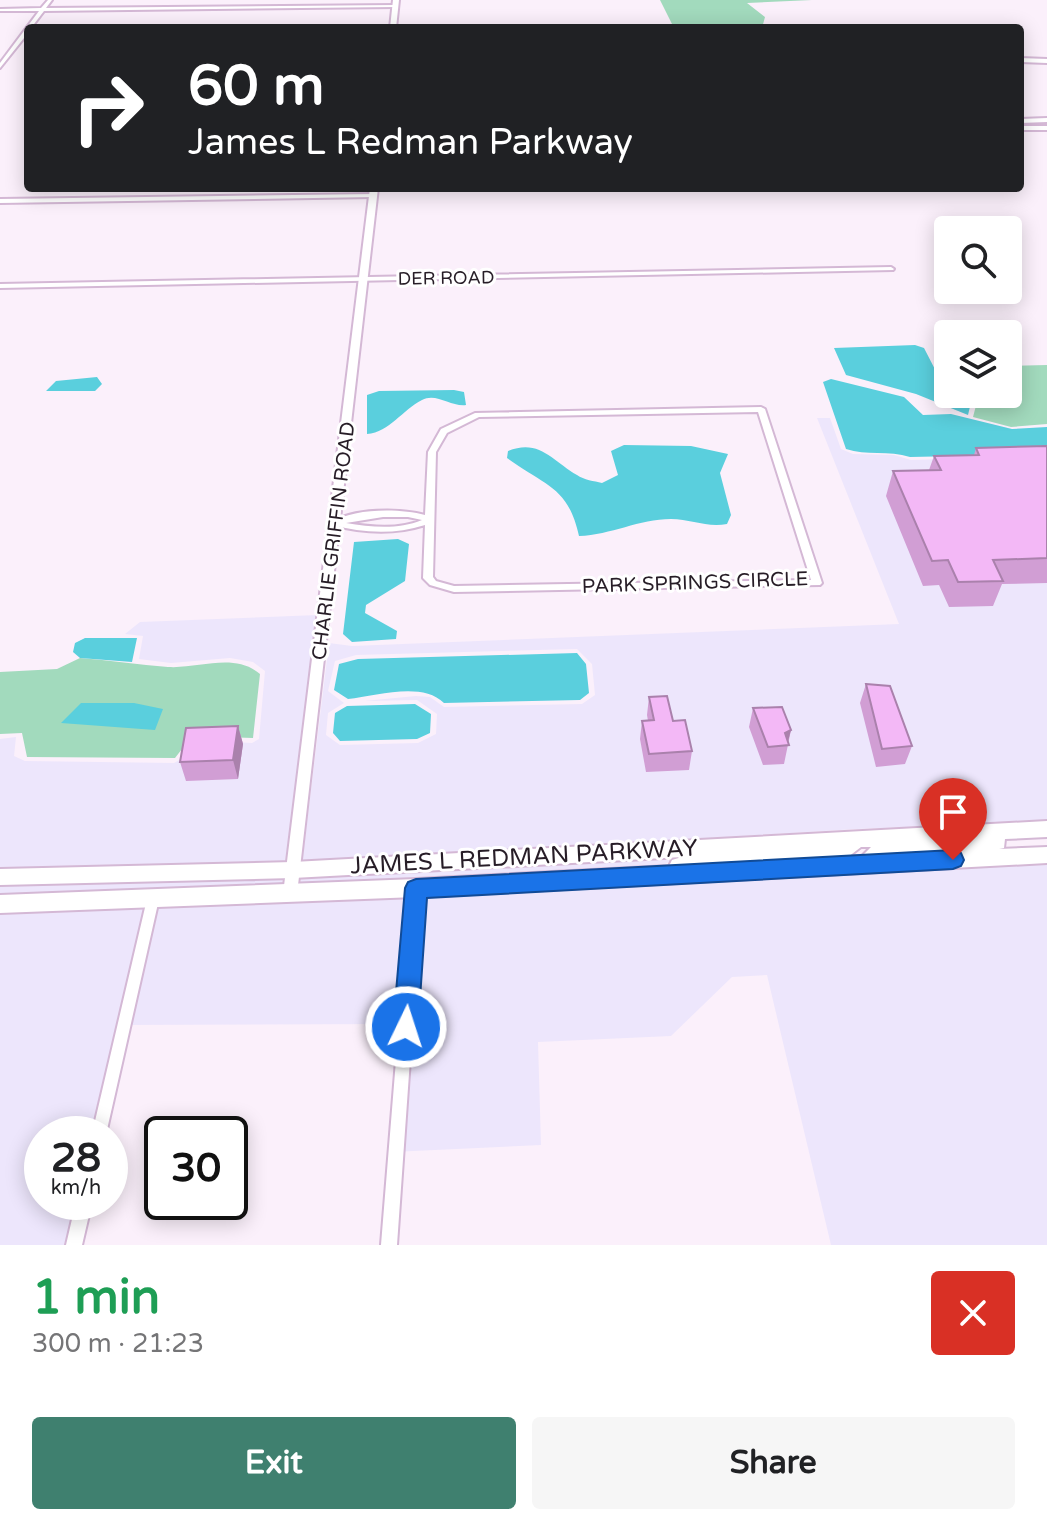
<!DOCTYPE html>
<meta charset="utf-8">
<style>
:root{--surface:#fff;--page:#f6f6f6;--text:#202124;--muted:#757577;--accent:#3f806f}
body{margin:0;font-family:"Varela Round",sans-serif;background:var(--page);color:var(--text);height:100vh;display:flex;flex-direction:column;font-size:30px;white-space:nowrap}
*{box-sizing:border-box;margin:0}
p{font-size:26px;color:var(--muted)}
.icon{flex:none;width:44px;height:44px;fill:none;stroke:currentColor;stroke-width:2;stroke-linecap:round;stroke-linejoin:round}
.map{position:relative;height:1245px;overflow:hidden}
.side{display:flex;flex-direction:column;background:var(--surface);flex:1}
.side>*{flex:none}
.banner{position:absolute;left:24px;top:24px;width:1000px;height:168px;border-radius:8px;box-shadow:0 4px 20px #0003;background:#202124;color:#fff;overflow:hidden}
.fabs{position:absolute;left:934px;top:216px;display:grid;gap:16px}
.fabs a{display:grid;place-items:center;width:88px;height:88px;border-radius:8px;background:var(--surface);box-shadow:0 4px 20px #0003;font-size:40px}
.speed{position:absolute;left:24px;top:1116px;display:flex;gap:16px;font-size:40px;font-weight:700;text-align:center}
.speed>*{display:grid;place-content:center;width:104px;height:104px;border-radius:50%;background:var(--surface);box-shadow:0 4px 20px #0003;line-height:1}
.speed small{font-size:20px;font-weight:400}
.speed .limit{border:4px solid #111;border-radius:12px;background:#fff;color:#111}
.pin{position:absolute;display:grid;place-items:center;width:68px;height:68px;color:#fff;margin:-82px -34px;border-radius:50% 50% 50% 0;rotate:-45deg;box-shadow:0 0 8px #0007}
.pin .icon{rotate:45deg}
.me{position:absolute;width:88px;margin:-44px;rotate:4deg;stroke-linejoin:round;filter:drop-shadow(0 0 6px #0008)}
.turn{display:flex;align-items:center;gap:28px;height:168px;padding:0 32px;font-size:36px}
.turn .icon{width:104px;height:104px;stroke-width:2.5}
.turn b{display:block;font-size:56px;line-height:68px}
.round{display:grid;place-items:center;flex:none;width:84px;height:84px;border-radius:8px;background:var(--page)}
.headline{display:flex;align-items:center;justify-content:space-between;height:136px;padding:0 32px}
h1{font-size:48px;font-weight:800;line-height:60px;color:#1e9e55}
.cta{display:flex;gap:16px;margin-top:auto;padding:16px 32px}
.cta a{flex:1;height:92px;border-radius:8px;background:var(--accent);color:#fff;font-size:32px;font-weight:800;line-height:92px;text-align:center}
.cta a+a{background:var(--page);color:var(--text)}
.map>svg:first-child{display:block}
.commercial{fill:#ede6fc;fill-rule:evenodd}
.green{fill:#a2dabd}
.water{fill:#5acfdd}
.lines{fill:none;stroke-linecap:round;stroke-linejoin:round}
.minor-casing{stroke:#d4b8d5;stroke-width:4}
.tertiary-casing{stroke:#d4b8d5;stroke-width:4}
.primary-casing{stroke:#d4b8d5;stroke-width:4}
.minor{fill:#fff;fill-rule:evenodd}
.tertiary{fill:#fff;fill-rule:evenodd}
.primary{fill:#fff;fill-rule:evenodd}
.wall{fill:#d19ed4}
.shaded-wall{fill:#aa81ac}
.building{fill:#f3b8f6;stroke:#aa81ac;stroke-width:2}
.route{fill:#1a73e8;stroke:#114b97;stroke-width:2}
.labels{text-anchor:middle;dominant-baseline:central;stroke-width:6;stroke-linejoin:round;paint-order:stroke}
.far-street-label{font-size:18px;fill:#271d27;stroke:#fff}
.street-label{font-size:20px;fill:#271d27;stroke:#fff}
.near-street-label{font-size:24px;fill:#271d27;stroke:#fff}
</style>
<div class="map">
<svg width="1047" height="1245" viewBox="0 0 1047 1245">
<rect width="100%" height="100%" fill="#fbf0fb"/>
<path class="commercial" d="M 817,418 L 830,418 L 841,449 L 853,454 L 894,455 L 911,460 L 1047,456 L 1047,822 L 857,829 L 302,863 L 329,643 L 352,646 L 899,624 ZM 577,649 L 592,664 L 595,695 L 582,704 L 444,707 L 430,697 L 416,696 L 364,701 L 417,700 L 437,714 L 436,734 L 418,743 L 340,745 L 326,735 L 328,713 L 344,703 L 328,691 L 335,661 L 356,655 Z
M 318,615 L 285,864 L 0,870 L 0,739 L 16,737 L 14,756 L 25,761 L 174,763 L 181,759 L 195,740 L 252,743 L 259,739 L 265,671 L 253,662 L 230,658 L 171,663 L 139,659 L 143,636 L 125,634 L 140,622 Z
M 836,846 L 674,860 L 656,868 L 300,887 L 301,876 Z
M 1047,861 L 1047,1245 L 831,1245 L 767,975 L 732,977 L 671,1036 L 538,1042 L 541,1145 L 392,1152 L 396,1024 L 119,1025 L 94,1134 L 42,1134 L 42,1202 L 79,1202 L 70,1245 L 0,1245 L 0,911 L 876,872 Z
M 283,877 L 282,887 L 0,897 L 0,884 Z"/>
<path class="green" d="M 580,0 L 812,0 L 747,3 L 765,17 L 762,28 L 674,28 L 660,0 Z
M 1047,365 L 1047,424 L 1011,427 L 973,417 L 979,394 L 1008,394 L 1008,366 Z
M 80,658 C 109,660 139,665 168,667 C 199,669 234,652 260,674 L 253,738 L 192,736 L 175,758 L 27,757 L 22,733 L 0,734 L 0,672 L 57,669 Z"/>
<path class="water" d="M 915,345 L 924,348 L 942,383 L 948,385 L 948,394 L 973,394 L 968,415 L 916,394 L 846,375 L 834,348 Z
M 97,377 L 102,384 L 95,391 L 46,391 L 56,381 Z
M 831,379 L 904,397 L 923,415 L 951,414 L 1012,429 L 1047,427 L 1047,454 L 910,457 C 889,450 866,456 846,449 L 823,382 Z
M 454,390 L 464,392 L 466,405 C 451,407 436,392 422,400 C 402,410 390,432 367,434 L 367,395 L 379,391 Z
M 624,445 L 691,446 L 728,454 L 720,473 L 731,515 L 727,524 C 707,528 691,519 671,519 C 639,519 611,535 579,536 C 568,486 545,486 507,458 L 508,451 C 539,438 553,461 577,475 C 584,480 594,481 602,483 L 618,475 L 611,451 Z
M 398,539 L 409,544 L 405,581 L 366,605 L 365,613 L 397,631 L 396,639 L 352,642 L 343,634 L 354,542 Z
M 85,638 L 137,638 L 132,662 L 80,658 L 73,652 L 75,643 Z
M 577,653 L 586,664 L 589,693 L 580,700 L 444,703 C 422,681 376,696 348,699 L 334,690 L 339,664 L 358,659 Z
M 81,703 L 134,703 L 163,709 L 155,730 L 61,723 Z
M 415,704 L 431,714 L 430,733 L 417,739 L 340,741 L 333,733 L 335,713 L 347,706 Z"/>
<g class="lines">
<g class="minor-casing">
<path id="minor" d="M 48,0 L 52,0 L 46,8 L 396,5 L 398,6 L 396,7 L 44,11 L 31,28 L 28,28 L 28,33 L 0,68 L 0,63 L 39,11 L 0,11 L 0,9 L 41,8 Z
M 1020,58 L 1047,59 L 1047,63 L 1020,62 Z
M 1047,118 L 1047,122 L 1020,123 L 1020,119 Z
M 1020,126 L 1047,126 L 1047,130 L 1020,130 Z
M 375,194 L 375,196 L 373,197 L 0,203 L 0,199 Z
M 891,267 L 894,269 L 893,270 L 0,288 L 0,284 Z
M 761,407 L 765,409 L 822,583 L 820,585 L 454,592 L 430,585 L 423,578 L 425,525 C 394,535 363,533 332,525 L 330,523 C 353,508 399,508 425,515 L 428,452 L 441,429 L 475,413 ZM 758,412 L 811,580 L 454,586 L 436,581 L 433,577 L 436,452 L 447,433 L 479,417 ZM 383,517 L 408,517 L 422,520 C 398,530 371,527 346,523 Z
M 416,883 L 420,884 L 422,888 L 397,1245 L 381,1245 L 410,888 L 412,884 Z
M 153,894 L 157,895 L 159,899 L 106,1134 L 92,1134 L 147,899 L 149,895 Z
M 76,1202 L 92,1202 L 82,1245 L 66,1245 Z"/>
</g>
<g class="tertiary-casing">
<path id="tertiary" d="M 393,0 L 399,0 L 396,28 L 390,28 Z
M 370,188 L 378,188 L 297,894 L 295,899 L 290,900 L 285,899 L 283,894 Z"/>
</g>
<g class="primary-casing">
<path id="primary" d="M 1047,821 L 1047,837 L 1005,839 L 1004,848 L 999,849 L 1047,847 L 1047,863 L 416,897 L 0,913 L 0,895 L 416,879 L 669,866 L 672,860 L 682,857 L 293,878 L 0,885 L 0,869 L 293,862 ZM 861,847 L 871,847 L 862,856 L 848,857 Z"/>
</g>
<use href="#minor" class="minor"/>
<use href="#tertiary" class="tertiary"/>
<use href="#primary" class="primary"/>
</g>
<path class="wall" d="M 1047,446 L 1047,583 L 1002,584 L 993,606 L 949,607 L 939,585 L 923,586 L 886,496 L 893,471 L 929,470 L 934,456 L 974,455 L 976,448 Z
M 866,684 L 912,746 L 905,764 L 876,767 L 860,703 Z
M 649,697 L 673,721 L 692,751 L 689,770 L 646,772 L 640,739 L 642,721 L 648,721 L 647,715 Z
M 753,708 L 791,730 L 784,764 L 763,765 L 749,727 Z
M 238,726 L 243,744 L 238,779 L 186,781 L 180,762 Z"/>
<path class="shaded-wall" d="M 238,726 L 243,744 L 238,779 L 233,760 Z
M 791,730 L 787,745 L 785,733 Z"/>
<path class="building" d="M 1047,446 L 1047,558 L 993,560 L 1003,581 L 958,582 L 948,560 L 932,561 L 893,471 L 941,470 L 934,456 L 979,455 L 976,448 Z
M 866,684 L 890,686 L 912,746 L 882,749 Z
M 667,696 L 673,721 L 685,720 L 692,751 L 649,754 L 642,721 L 654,720 L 649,697 Z
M 782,707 L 791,730 L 785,733 L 789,745 L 768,747 L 753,708 Z
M 238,726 L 233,760 L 180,762 L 186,728 Z"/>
<path class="route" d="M 953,850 L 961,853 L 964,860 L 961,866 L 953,869 L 427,898 L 418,1027 L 414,1035 L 406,1038 L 397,1035 L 393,1027 L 405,888 L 408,882 L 416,879 Z"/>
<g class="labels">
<g class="far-street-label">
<text transform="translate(446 278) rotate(-1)">DER ROAD</text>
</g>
<g class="street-label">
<text transform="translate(334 541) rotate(-83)">CHARLIE GRIFFIN ROAD</text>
<text transform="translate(695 583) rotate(-2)">PARK SPRINGS CIRCLE</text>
</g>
<g class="near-street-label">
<text transform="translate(524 857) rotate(-3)">JAMES L REDMAN PARKWAY</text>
</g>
</g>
</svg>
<div class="fabs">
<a><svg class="icon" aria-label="search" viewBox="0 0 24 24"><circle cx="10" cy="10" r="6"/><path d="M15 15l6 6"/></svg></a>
<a><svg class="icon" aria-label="layers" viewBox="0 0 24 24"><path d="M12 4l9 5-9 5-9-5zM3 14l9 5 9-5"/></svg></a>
</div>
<div class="speed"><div>28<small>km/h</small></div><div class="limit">30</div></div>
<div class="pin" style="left:953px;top:860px;background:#d93025"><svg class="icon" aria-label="arrive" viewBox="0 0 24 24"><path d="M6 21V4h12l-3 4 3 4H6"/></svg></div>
<svg class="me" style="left:406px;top:1027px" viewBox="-20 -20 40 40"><circle r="17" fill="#1a73e8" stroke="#fff" stroke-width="3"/><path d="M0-11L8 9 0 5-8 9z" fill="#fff"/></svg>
<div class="banner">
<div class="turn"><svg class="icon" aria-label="right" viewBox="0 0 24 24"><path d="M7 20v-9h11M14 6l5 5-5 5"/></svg><div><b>60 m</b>James L Redman Parkway</div></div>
</div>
</div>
<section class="side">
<div class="headline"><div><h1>1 min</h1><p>300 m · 21:23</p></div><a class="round" style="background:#d93025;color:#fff"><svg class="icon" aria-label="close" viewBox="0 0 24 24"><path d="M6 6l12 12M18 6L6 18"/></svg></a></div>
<div class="cta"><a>Exit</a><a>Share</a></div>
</section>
